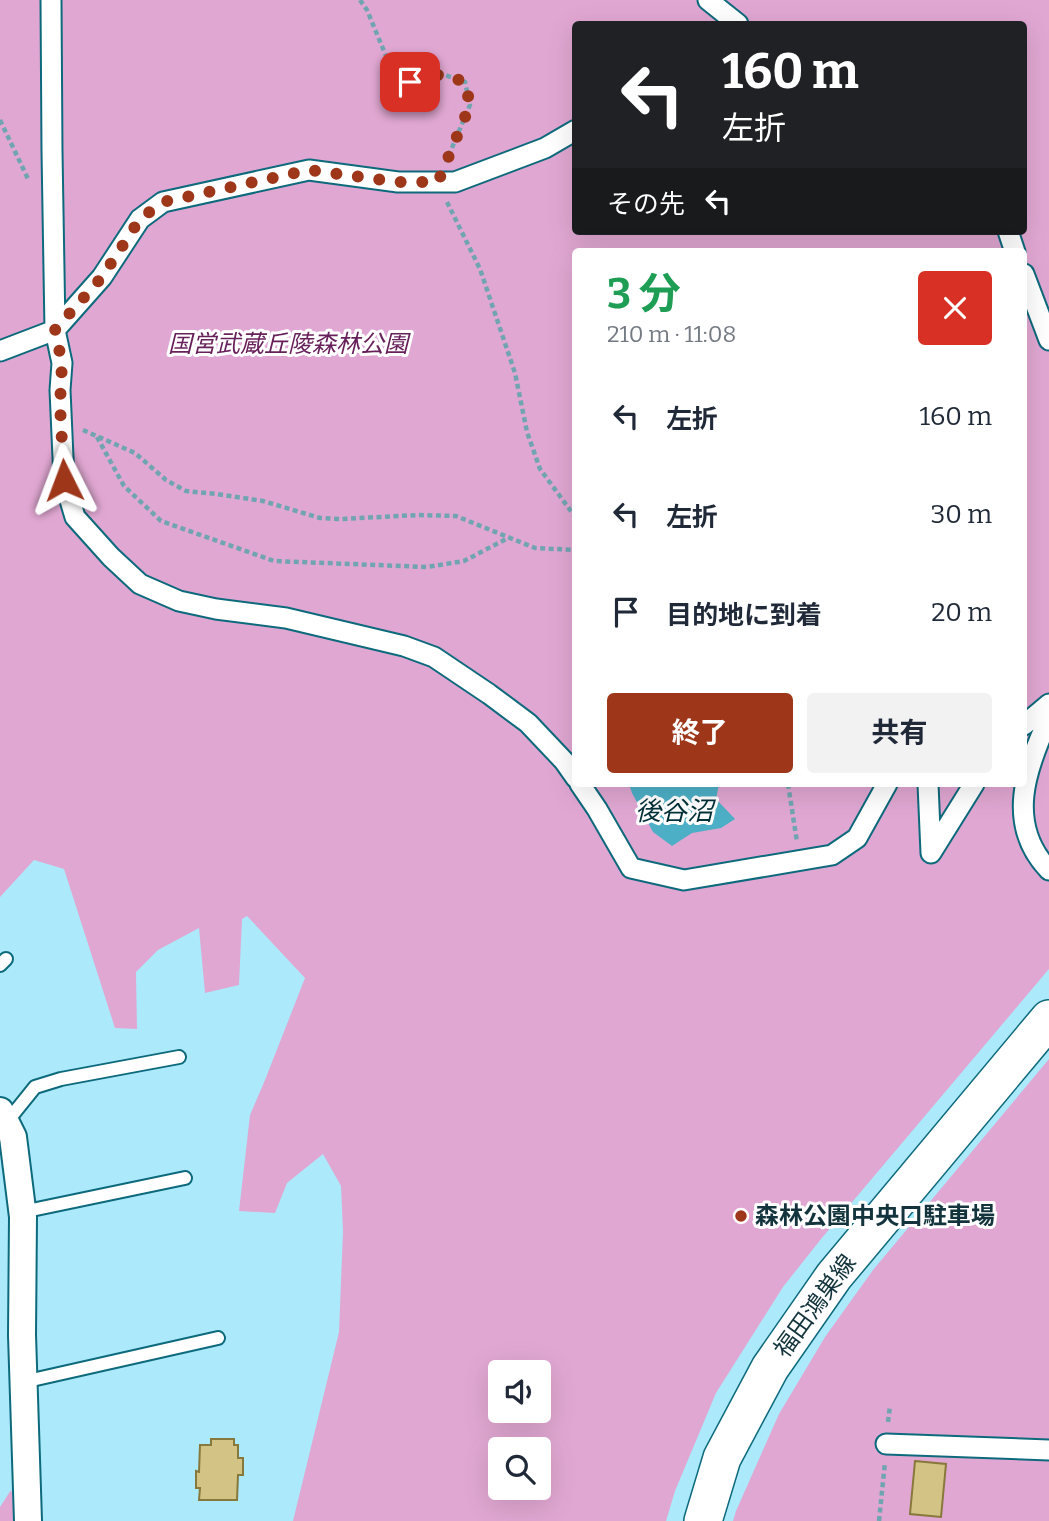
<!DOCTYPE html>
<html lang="ja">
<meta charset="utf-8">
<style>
:root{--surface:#fff;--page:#f2f2f3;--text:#1f2937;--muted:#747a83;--accent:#9e361a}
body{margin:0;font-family:Bitter,"Noto Sans JP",serif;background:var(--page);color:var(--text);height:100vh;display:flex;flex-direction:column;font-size:26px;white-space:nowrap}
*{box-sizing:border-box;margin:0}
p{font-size:23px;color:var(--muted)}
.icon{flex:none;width:38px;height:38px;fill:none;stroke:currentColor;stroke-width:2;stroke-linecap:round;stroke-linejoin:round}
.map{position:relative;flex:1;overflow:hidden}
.drawer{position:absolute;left:572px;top:248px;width:455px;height:539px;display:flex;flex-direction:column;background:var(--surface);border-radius:7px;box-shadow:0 7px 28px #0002}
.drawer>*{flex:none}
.guide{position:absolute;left:572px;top:21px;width:455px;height:214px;border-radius:7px;box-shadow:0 7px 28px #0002;background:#202124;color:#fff;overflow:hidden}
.controls{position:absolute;left:488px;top:1360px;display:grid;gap:14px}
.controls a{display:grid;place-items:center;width:63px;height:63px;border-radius:7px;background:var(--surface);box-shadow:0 7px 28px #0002;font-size:35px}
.pin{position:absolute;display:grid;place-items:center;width:60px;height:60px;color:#fff;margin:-30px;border-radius:14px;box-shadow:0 4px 10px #0006}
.me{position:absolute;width:77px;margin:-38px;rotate:357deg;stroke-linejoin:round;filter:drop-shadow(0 0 5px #0008)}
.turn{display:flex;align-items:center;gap:24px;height:147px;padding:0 35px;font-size:32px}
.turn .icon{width:91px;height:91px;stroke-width:2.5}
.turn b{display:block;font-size:49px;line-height:60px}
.then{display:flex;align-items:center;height:66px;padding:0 35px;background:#0003;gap:14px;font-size:26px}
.round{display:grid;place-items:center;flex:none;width:74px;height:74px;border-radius:7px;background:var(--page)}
.headline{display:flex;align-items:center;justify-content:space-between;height:119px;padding:0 35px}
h1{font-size:42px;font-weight:700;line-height:52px;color:#1e9e55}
.action{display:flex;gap:14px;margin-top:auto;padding:14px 35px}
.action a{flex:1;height:80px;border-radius:7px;background:var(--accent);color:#fff;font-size:28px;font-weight:700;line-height:80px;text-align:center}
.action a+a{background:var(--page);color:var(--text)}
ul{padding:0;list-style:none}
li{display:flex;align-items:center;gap:21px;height:98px;padding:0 35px}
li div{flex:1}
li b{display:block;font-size:26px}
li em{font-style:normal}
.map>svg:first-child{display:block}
.green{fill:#e0a7d2;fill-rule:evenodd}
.water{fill:#4dafc6}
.building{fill:#d3c485;stroke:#87783c;stroke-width:2}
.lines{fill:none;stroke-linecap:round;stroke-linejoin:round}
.service-casing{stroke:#0d6a7c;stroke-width:16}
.pedestrian-casing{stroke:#0d6a7c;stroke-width:23}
.minor-casing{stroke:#0d6a7c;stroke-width:30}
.secondary-casing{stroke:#0d6a7c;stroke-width:40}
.path{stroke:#71a4b1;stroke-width:4.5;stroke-dasharray:5 3.5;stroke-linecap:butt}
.service{stroke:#fff;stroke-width:12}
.pedestrian{stroke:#fff;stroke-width:19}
.minor{stroke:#fff;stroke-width:26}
.secondary{stroke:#fff;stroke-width:37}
.route{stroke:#9e361a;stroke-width:12;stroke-dasharray:0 21.6}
.poi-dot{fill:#9e361a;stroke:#fff;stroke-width:2.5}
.labels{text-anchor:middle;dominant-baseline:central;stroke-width:6;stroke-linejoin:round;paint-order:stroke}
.park-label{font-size:24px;font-style:italic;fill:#68205b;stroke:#fff}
.poi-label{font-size:24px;font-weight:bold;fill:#13343c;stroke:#fff;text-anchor:start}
.street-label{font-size:24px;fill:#13343c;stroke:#fff}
.water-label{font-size:26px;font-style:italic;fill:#003039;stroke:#fff}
</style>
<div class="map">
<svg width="1049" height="1521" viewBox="0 0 1049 1521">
<rect width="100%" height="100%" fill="#aceafb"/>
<path class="green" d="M 0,0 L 1049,0 L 1049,969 L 821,1239 L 783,1287 L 716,1393 L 675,1491 L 666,1521 L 293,1521 L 339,1332 L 343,1231 L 341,1186 L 323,1154 L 287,1183 L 275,1213 L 239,1211 L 250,1115 L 265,1080 L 305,978 L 247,916 L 242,919 L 239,985 L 205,993 L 199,928 L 158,950 L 136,972 L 137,1029 L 115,1028 L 64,869 L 34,860 L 0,897 ZM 576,24 L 1024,24 L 1024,231 L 576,231 ZM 576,252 L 1024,252 L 1024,784 L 576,784 ZM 500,1372 L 539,1372 L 539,1410 L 500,1410 ZM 500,1449 L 539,1449 L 539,1488 L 500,1488 Z
M 1049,1059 L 1049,1521 L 733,1521 L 736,1511 L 779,1414 L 825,1337 L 873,1270 Z
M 11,1490 L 22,1521 L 0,1521 L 0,1507 Z"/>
<path class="water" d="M 629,784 L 719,784 L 716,799 L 735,819 L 721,828 L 692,833 L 672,846 L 653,832 L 632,793 Z"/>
<path class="building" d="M 211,1439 L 234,1439 L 234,1445 L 238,1445 L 238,1458 L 243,1458 L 243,1475 L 238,1475 L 237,1500 L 199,1500 L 200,1488 L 196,1488 L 196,1471 L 199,1472 L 200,1445 L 211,1445 Z
M 915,1461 L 946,1464 L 941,1517 L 910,1514 Z"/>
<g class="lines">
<g class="service-casing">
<path id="service" d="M 0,965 L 6,959
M 6,1123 L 35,1087 L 61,1079 L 179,1057
M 22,1212 L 185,1178
M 23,1382 L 218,1338"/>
</g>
<g class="pedestrian-casing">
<path id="pedestrian" d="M 51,0 L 52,151 L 55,330 L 62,363 L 60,390 L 64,480 L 75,517 L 111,557 L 140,584 L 179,601 L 216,609 L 286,618 L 404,646 L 434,657 L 489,694 L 528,723 L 564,761 L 576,778
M 708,0 L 738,24
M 1008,231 L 1015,252
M 1024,274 L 1049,340
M 0,351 L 55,330 L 102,277 L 140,219 L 163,202 L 309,170 L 398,182 L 455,182 L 545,148 L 576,130
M 1049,718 C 1026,768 1005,824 1049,870
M 1024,725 L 1049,704
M 580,784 L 597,809 L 631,868 L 684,880 L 832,855 L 857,838 L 887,784
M 928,784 L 931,853 L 974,784
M 886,1444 L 1049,1450"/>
</g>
<g class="minor-casing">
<path id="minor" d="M 0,1111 L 13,1137 L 23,1217 L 22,1335 L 28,1521"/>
</g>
<g class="secondary-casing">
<path id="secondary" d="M 703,1521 L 722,1458 L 770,1368 L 834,1276 L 1049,1019"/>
</g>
<path class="path" d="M 360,0 L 367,10 L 391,68 L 410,82 L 442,74 L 465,82 L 470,105 L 446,162
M 0,120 L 29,181
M 447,202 L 480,269 L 515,373 L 527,432 L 540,469 L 576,518
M 83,430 L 135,453 L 166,480 L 186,491 L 216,494 L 263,501 L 320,518 L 341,519 L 418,515 L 456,516 L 535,548 L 576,550
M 97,437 L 124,486 L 161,521 L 274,561 L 427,567 L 464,561 L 508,538
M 788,784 L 797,842
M 888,1422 L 890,1406
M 879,1521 L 885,1462"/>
<use href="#service" class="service"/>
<use href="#pedestrian" class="pedestrian"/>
<use href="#minor" class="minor"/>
<use href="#secondary" class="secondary"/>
</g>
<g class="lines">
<path class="route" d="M 64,480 L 60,405 L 62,363 L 55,330 L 102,277 L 140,219 L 163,202 L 309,170 L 398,182 L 438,182 L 470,105 L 465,82 L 442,74 L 410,82"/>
</g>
<circle class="poi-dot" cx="741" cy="1216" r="7"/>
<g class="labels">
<g class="park-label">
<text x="288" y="344">国営武蔵丘陵森林公園</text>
</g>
<g class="poi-label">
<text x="755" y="1216">森林公園中央口駐車場</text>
</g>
<g class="street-label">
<text transform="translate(815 1306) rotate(-54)">福田鴻巣線</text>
</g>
<g class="water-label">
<text x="674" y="811">後谷沼</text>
</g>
</g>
</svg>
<div class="controls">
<a><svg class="icon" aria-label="sound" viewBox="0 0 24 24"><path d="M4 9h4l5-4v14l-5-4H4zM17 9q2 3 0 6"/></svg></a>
<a><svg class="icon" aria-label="search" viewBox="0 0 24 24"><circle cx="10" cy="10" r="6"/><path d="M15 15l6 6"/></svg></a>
</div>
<div class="pin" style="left:410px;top:82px;background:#d93025"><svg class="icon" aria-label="arrive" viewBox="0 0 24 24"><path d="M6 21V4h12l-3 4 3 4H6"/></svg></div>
<svg class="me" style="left:64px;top:480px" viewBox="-20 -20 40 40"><path d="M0-17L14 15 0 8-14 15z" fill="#9e361a" stroke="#fff" stroke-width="4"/></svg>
<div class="guide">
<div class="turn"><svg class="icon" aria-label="left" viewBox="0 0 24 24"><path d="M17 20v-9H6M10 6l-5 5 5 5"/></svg><div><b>160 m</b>左折</div></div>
<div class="then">その先<svg class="icon" aria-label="left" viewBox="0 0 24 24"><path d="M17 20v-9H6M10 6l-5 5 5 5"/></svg></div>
</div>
<section class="drawer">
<div class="headline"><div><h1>3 分</h1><p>210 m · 11:08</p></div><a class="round" style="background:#d93025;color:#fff"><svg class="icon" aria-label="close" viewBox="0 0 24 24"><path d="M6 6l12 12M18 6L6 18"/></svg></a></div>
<ul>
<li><svg class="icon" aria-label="left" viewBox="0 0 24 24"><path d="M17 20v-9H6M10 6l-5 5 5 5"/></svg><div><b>左折</b></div><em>160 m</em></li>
<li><svg class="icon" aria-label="left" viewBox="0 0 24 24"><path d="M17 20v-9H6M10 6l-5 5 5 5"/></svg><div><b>左折</b></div><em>30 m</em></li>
<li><svg class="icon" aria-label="arrive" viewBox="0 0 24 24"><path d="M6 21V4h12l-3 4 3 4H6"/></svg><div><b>目的地に到着</b></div><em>20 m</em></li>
</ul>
<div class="action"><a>終了</a><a>共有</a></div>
</section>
</div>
